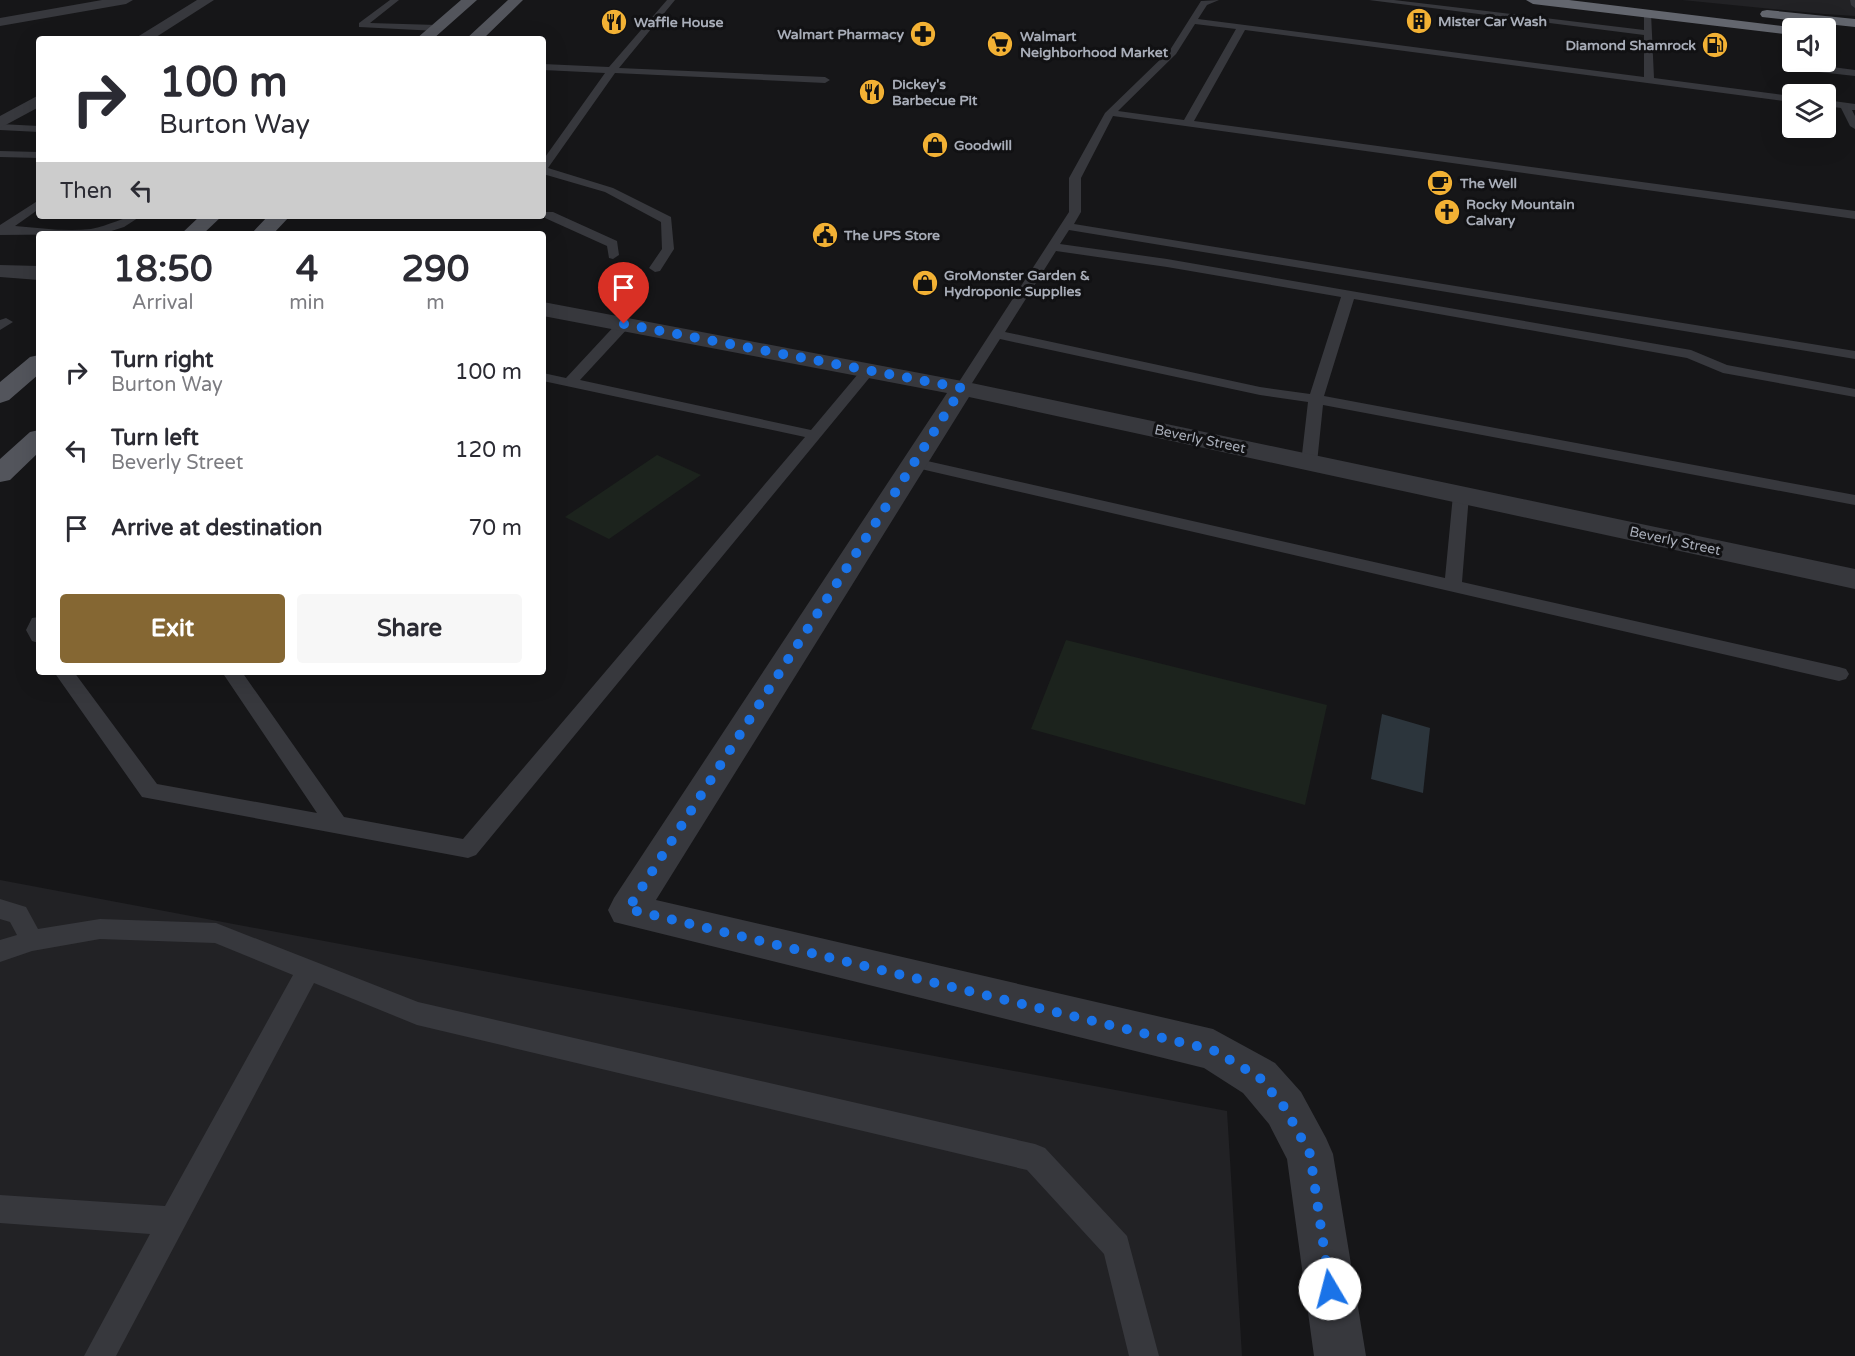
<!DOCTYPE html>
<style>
:root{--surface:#fff;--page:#f7f7f7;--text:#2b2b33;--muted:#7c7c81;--accent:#856733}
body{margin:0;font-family:"Varela Round",sans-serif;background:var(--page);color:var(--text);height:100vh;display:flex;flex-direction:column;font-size:22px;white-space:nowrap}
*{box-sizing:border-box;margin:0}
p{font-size:20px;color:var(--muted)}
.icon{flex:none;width:33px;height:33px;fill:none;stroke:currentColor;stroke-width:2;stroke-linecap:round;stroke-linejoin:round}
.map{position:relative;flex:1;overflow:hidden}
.drawer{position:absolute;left:36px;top:231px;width:510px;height:444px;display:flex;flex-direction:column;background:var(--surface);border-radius:6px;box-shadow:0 6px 24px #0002}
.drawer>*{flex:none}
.hud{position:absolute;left:36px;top:36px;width:510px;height:183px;border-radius:6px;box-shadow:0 6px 24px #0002;background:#fff;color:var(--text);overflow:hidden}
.tools{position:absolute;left:1782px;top:18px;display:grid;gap:12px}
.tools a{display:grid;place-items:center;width:54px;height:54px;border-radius:6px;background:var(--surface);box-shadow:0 6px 24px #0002;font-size:30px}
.pin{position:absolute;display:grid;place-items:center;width:51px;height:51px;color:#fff;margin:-62px -26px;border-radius:50% 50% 50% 0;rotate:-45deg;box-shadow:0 0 6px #0007}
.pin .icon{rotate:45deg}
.me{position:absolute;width:66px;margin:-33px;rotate:352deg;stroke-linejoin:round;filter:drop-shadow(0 0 4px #0008)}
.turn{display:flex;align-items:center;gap:21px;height:126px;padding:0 24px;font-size:27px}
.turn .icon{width:78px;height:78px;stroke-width:2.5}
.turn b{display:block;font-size:42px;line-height:51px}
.then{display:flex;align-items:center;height:57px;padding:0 24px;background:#0003;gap:12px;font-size:22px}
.eta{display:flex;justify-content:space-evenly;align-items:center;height:102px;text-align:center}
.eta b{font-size:36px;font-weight:800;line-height:42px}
.action{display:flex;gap:12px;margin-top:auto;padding:12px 24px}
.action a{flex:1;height:69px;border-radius:6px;background:var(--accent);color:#fff;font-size:24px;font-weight:800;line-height:69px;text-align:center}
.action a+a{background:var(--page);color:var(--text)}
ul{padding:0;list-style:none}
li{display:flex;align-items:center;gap:18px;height:78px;padding:0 24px}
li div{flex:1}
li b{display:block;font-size:22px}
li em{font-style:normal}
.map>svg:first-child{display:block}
.built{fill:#222225}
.green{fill:#1c231d}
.water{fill:#2c353c}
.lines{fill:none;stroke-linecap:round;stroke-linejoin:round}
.lane{fill:#37383d;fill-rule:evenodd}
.street{fill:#37383d;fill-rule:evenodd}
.primary{fill:#53555c;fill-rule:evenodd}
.highway{fill:#63666e;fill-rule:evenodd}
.route{stroke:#1a73e8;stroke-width:10;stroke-dasharray:0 18}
.labels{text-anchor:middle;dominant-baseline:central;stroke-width:6;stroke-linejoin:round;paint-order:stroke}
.far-poi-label{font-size:14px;font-weight:bold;fill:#a8adb8;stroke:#111113;text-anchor:start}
.far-street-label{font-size:14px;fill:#a8adb8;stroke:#111113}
</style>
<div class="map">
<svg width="1855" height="1356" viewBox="0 0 1855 1356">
<rect width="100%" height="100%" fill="#161618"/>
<path class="built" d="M 1682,0 L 1855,0 L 1855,16 L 1824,14 Z
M 0,880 L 1227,1111 L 1242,1356 L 0,1356 Z"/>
<path class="green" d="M 657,455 L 701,475 L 609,539 L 565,517 Z
M 1066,640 L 1327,705 L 1305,805 L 1031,729 Z"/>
<path class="water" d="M 1382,714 L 1430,728 L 1423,793 L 1371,779 Z"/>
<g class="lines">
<path class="lane" d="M 390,0 L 399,0 L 370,23 L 437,25 L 441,28 L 437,31 L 359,27 L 359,23 Z
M 667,0 L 675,0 L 619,68 L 825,77 L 830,80 L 825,83 L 615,73 L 548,168 L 613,188 L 671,217 L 674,249 L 660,271 L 655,272 L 649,268 L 662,249 L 661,222 L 605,192 L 543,174 L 543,160 L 605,73 L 543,70 L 543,64 L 609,67 Z
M 1219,0 L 1207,5 L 1198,19 L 1644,77 L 1644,35 L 1369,0 L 1394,0 L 1644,30 L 1644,15 L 1651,13 L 1654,78 L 1792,96 L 1792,102 L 1245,30 L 1194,121 L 1855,211 L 1855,219 L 1113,116 L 1081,178 L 1081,212 L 1074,224 L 1855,351 L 1855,359 L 1069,230 L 1060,244 L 1167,259 L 1691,350 L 1727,365 L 1855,389 L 1855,397 L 1723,373 L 1687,358 L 1354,299 L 1324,396 L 1855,495 L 1855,505 L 1323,405 L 1317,463 L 1309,468 L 1301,463 L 1308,402 L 1260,395 L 1000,339 L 967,391 L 957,391 L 955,388 L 1069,212 L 1069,178 L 1105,113 L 1170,50 L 1201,1 ZM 1195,24 L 1236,29 L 1184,120 L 1118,111 L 1176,54 ZM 1056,251 L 1167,267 L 1341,297 L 1310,394 L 1260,387 L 1005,332 Z
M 1850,0 L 1855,0 L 1855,8 L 1851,5 Z
M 1786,29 L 1792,30 L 1792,45 L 1788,42 Z
M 1794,62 L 1855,70 L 1855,76 L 1801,70 Z
M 1826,100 L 1855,104 L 1855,110 L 1852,110 L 1855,116 L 1855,129 L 1850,126 L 1841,108 L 1826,106 Z
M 0,124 L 39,126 L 39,132 L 0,130 Z
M 0,151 L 39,152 L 39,158 L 0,157 Z
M 39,200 L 39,209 L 15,226 C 40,228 66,232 91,229 C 109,226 123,216 141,216 L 124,227 L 102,234 L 0,235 L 0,225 Z
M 545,212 L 553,212 L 617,241 L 619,255 L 613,259 L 609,258 L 607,246 L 545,218 Z
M 6,318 L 13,322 L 0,330 L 0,320 Z
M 624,320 L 629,321 L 629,327 L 580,380 L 811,430 L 863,368 L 868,367 L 875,371 L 476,855 L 468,858 L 142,797 L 54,672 L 74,672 L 157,784 L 317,813 L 222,672 L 242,672 L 344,817 L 463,839 L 805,437 L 543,381 L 543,373 L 566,378 L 619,321 Z
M 914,458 L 1445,578 L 1453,495 L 1461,490 L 1469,495 L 1462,582 L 1839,667 L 1846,669 L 1849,674 L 1846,679 L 1839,681 L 908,466 L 906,463 Z
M 39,617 L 39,643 L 32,641 L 26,630 L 32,618 Z
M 0,899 L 26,907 L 38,929 L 100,919 L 216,923 L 418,1002 L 1035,1144 L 1045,1148 L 1127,1236 L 1159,1356 L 1129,1356 L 1104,1254 L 1027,1170 L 417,1025 L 314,983 L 116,1356 L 84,1356 L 150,1234 L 0,1223 L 0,1195 L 165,1206 L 293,975 L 215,943 L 100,939 L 32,951 L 0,962 L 0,940 L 17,935 L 10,922 L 0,919 Z"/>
<path class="street" d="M 102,0 L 133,0 L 126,4 L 0,26 L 0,18 Z
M 197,0 L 214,0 L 153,39 L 134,39 Z
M 39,95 L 39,107 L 0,128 L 0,116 Z
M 0,265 L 39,266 L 39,280 L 0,277 Z
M 543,302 L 962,381 L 1855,569 L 1855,589 L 969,397 L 656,900 L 1213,1029 L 1275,1063 L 1301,1092 L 1326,1138 L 1333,1154 L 1366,1356 L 1314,1356 L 1287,1159 L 1269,1124 L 1243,1093 L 1204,1068 L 614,922 L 608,910 L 614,898 L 947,393 L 543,316 Z"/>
<path class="primary" d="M 461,0 L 477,0 L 433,39 L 416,39 Z
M 508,0 L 523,0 L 483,39 L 466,39 Z
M 200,216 L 222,216 L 203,234 L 181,234 Z
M 268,216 L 290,216 L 273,234 L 251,234 Z
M 39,355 L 39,374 L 9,400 L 0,403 L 0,382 L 30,357 Z
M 39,430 L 39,452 L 10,480 L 0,482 L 0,459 L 30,432 Z"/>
<path class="highway" d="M 1526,0 L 1569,0 L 1798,28 L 1792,28 L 1792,35 L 1533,4 Z
M 1767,10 L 1855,19 L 1855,27 L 1762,17 L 1760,14 L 1762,11 Z"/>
</g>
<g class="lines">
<path class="route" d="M 624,324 L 962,388 L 628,909 L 1213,1050 L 1259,1077 L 1285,1108 L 1310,1154 L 1330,1289"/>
</g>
<defs>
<g id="building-disc" transform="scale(1.35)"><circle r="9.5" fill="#f2b134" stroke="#111113"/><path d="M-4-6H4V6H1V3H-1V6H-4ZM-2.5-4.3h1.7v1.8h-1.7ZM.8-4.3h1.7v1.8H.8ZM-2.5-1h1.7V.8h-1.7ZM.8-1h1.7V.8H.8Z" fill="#111"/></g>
<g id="restaurant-disc" transform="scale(1.35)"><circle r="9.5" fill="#f2b134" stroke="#111113"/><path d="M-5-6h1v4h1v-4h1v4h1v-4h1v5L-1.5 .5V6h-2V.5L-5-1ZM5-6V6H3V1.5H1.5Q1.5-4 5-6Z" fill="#111"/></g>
<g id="pharmacy-disc" transform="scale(1.35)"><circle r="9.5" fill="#f2b134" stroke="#111113"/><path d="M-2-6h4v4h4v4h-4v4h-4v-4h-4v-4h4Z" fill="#111"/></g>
<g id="supermarket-disc" transform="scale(1.35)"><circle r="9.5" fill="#f2b134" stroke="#111113"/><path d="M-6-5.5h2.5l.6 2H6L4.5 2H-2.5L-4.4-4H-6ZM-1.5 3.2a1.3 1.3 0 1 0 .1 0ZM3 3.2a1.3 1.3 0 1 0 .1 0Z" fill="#111"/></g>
<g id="fuel-disc" transform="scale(1.35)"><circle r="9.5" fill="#f2b134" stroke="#111113"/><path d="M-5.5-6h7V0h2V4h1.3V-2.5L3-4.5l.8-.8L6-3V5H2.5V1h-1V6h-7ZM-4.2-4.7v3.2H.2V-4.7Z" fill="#111"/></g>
<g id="shop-disc" transform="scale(1.35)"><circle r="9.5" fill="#f2b134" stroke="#111113"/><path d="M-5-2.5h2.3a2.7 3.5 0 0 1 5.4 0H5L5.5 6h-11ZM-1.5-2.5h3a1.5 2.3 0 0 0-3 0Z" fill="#111"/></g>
<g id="cafe-disc" transform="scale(1.35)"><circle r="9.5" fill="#f2b134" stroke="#111113"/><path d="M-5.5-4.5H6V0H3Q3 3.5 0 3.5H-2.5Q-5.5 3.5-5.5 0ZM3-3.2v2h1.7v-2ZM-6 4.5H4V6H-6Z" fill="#111"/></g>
<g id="church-disc" transform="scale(1.35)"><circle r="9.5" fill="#f2b134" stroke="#111113"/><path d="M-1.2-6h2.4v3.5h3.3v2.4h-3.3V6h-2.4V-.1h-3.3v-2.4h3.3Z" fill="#111"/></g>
<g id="civic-disc" transform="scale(1.35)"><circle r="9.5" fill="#f2b134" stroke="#111113"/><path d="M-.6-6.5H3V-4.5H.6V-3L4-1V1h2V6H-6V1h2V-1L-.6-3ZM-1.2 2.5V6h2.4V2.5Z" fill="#111"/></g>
</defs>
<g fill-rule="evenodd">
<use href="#building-disc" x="1419" y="21"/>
<use href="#restaurant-disc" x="614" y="22"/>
<use href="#pharmacy-disc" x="923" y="34"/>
<use href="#supermarket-disc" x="1000" y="44"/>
<use href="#fuel-disc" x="1715" y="45"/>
<use href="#restaurant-disc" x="872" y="92"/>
<use href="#shop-disc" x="935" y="145"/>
<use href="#cafe-disc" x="1440" y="183"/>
<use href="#church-disc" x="1447" y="212"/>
<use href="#civic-disc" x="825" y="235"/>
<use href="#shop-disc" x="925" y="283"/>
</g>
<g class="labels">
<g class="far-poi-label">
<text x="1438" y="21">Mister Car Wash</text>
<text x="634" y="22">Waffle House</text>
<text x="904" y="34" text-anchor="end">Walmart Pharmacy</text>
<text x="1020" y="36">Walmart<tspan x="1020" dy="16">Neighborhood Market</tspan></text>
<text x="1696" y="45" text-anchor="end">Diamond Shamrock</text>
<text x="892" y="84">Dickey's<tspan x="892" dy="16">Barbecue Pit</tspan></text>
<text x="954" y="145">Goodwill</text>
<text x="1460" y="183">The Well</text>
<text x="1466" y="204">Rocky Mountain<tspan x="1466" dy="16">Calvary</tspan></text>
<text x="844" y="235">The UPS Store</text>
<text x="944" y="275">GroMonster Garden &amp;<tspan x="944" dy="16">Hydroponic Supplies</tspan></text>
</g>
<g class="far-street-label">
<text transform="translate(1200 439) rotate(12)">Beverly Street</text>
<text transform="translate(1675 541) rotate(12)">Beverly Street</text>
</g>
</g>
</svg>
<div class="tools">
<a><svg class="icon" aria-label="sound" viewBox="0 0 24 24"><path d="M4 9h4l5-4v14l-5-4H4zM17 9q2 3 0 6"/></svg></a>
<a><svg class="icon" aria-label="layers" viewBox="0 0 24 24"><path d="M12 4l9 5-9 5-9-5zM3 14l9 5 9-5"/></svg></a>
</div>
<div class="pin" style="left:624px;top:324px;background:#d93025"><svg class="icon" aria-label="arrive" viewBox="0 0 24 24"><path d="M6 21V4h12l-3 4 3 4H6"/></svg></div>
<svg class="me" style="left:1330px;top:1289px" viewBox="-20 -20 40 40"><circle r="19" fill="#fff"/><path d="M0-13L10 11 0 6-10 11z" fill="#1a73e8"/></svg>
<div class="hud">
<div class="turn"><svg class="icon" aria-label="right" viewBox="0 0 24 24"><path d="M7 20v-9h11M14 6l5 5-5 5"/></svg><div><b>100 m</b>Burton Way</div></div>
<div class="then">Then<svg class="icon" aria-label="left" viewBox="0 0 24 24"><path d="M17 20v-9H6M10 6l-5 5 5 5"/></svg></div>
</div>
<section class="drawer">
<div class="eta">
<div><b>18:50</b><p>Arrival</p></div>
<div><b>4</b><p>min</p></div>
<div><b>290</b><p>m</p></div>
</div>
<ul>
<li><svg class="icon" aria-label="right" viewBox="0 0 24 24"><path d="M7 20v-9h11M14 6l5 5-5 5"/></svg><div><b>Turn right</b><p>Burton Way</p></div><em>100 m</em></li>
<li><svg class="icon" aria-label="left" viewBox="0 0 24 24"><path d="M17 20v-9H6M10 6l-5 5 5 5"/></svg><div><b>Turn left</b><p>Beverly Street</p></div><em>120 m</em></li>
<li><svg class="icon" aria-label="arrive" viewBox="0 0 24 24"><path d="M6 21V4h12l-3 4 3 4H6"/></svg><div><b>Arrive at destination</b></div><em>70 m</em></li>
</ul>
<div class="action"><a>Exit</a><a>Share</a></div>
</section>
</div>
